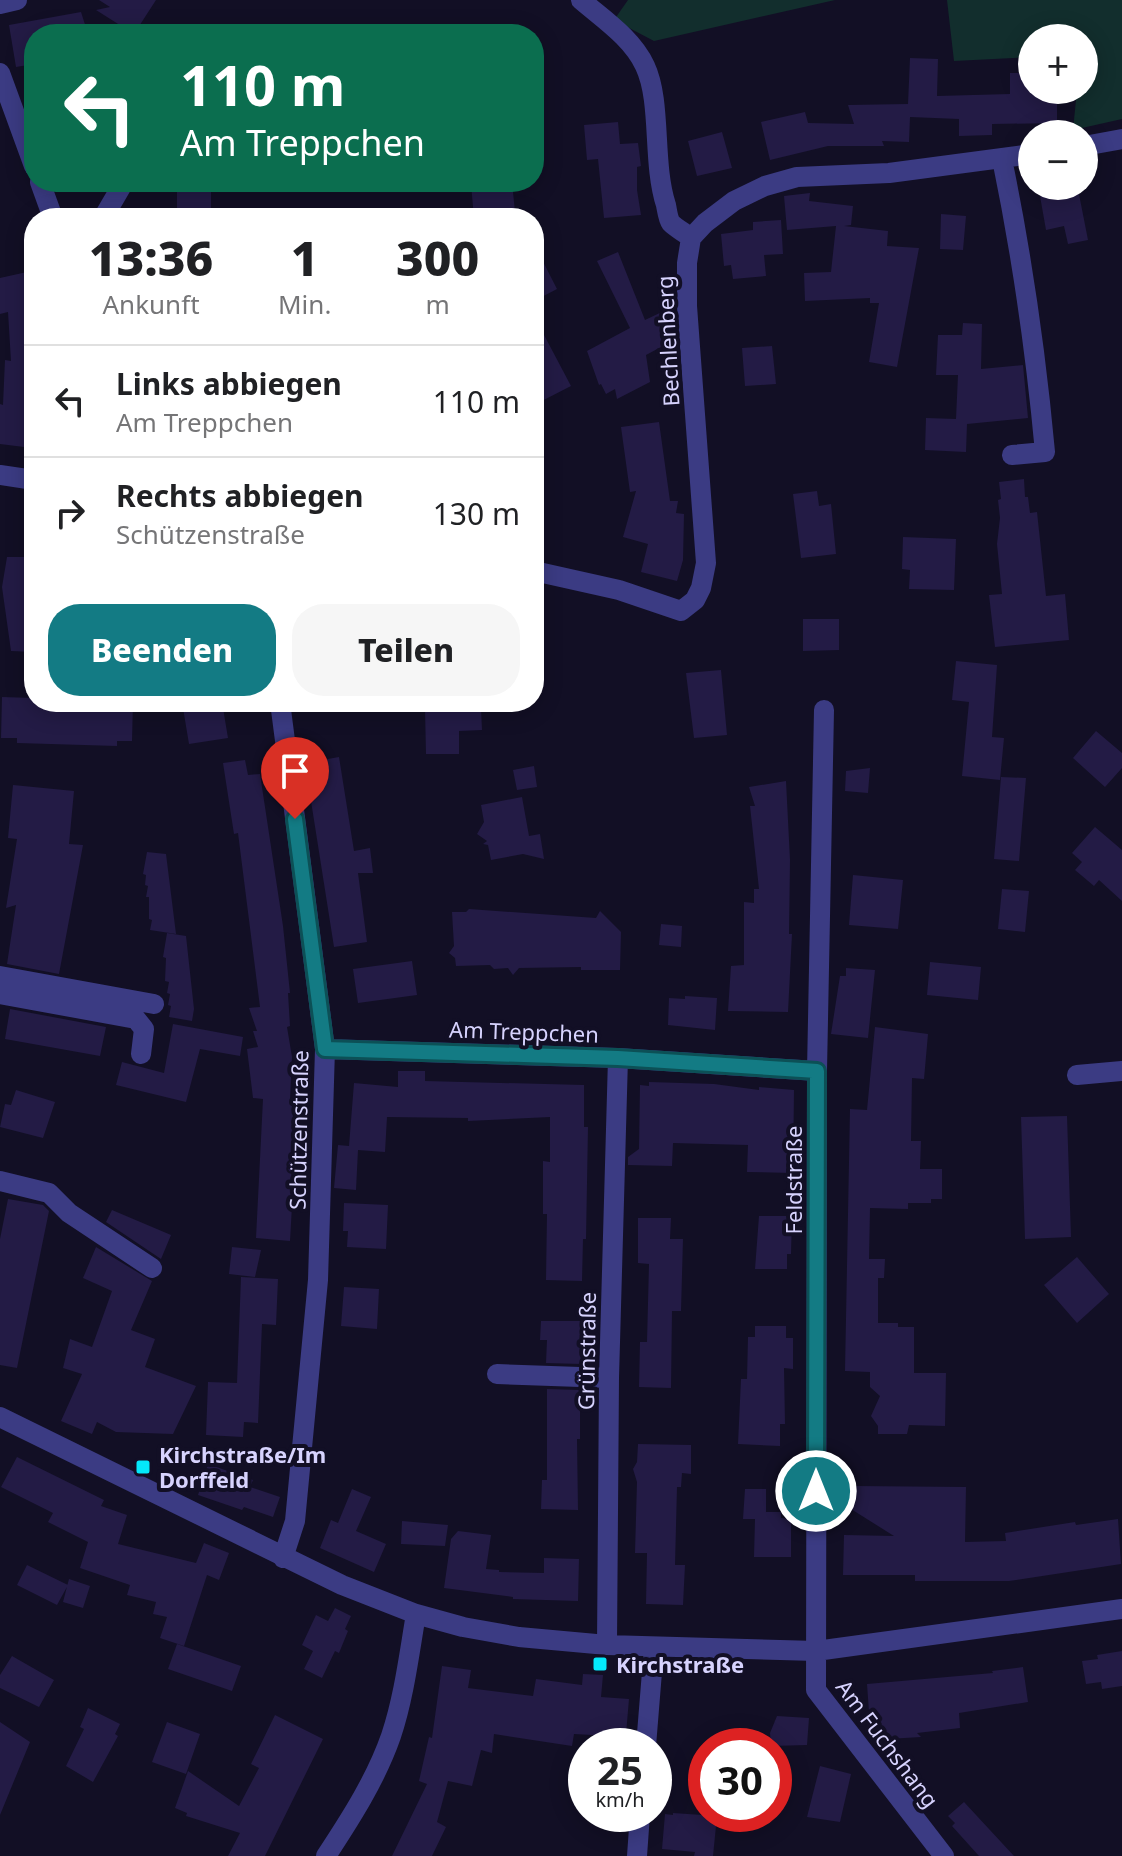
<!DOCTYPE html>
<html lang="de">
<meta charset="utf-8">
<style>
:root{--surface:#fff;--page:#f6f6f6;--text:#202124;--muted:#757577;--line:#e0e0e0;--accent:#137b84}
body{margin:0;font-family:"Noto Sans",sans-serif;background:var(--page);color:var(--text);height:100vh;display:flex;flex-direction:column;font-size:30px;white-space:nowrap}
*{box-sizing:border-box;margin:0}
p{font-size:26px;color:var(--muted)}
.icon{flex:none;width:44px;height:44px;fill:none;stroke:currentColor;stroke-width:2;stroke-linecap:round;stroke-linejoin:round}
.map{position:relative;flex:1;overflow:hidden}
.panel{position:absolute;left:24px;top:208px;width:520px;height:504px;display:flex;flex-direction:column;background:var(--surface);border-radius:32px;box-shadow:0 4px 20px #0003}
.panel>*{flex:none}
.hud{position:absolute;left:24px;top:24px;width:520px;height:168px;border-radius:32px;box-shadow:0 4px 20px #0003;background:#0b6e4f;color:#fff;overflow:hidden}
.fabs{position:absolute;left:1018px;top:24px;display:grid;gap:16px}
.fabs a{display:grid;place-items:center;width:80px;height:80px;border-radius:50%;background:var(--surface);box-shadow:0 4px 20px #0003;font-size:40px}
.speed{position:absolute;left:568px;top:1728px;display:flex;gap:16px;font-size:40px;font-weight:700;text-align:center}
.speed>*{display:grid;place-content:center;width:104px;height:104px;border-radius:50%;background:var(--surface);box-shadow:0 4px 20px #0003;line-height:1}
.speed small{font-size:20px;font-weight:400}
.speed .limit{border:12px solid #d22;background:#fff;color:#111}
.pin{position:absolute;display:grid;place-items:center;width:68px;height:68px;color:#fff;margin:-82px -34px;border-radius:50% 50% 50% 0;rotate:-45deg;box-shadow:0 0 8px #0007}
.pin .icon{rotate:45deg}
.me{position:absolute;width:88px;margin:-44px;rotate:0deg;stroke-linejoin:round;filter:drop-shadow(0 0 6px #0008)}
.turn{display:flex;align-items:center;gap:28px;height:168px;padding:0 24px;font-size:36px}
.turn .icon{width:104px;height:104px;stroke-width:2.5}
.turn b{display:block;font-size:56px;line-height:68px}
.eta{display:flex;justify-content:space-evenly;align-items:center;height:136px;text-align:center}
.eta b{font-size:48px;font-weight:800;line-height:56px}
.button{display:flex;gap:16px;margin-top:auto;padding:16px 24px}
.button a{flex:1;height:92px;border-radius:32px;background:var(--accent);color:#fff;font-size:32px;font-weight:800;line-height:92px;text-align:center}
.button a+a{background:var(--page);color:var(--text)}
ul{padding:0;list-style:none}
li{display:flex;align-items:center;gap:24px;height:112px;padding:0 24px;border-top:2px solid var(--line)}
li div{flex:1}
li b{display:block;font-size:30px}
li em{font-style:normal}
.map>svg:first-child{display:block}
.green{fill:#122e2d}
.building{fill:#231b45}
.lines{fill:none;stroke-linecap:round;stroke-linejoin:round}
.minor{stroke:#3b3b83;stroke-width:20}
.route-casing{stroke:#0c5056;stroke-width:20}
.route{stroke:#137b84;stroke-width:14}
.poi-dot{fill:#04e8fa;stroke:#120f25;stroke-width:3}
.labels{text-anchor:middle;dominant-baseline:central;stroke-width:8;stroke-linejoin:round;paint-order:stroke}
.street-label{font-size:22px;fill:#d7d3fe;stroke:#120f25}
.poi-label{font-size:22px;font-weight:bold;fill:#d7d3fe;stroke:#120f25;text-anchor:start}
</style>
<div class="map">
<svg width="1122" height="1856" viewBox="0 0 1122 1856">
<rect width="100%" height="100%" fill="#120f25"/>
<path class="green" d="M 628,0 L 835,0 L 654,41 L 614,20 Z
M 947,0 L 1122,0 L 1122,119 L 1073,130 L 1077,90 L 1084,90 L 1084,38 L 1032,38 L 1032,57 L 954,61 Z"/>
<path class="building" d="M 99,0 L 156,0 L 134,34 L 96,10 L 110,7 Z
M 81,12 L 88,34 L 34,34 L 34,64 L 16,67 L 9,25 Z
M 910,58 L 938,59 L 937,96 L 1010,94 L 1010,73 L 1032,73 L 1032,90 L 1057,90 L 1057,123 L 992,124 L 992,135 L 959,136 L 959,119 L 910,117 L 909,142 L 882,141 L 884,146 L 828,146 L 770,160 L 761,122 L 805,112 L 808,123 L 854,124 L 848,105 L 908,104 Z
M 618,122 L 620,144 L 638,143 L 641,166 L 637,167 L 637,190 L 641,215 L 604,218 L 598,159 L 587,160 L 584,125 Z
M 722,132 L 732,168 L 697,176 L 688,141 Z
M 177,182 L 211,182 L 211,218 L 177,218 Z
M 512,182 L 515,212 L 510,214 L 512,218 L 474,218 L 471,184 Z
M 1078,189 L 1088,240 L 1068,244 L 1064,226 L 1046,230 L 1040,196 Z
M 810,193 L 809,201 L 853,206 L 851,225 L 844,226 L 888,231 L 887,246 L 919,248 L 897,367 L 869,362 L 879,303 L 870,303 L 870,298 L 805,301 L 804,273 L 831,272 L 836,226 L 787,230 L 784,196 Z
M 941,214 L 966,216 L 963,250 L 940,249 Z
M 781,220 L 783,254 L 764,255 L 766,276 L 733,279 L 731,265 L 724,266 L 721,234 L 753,230 L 753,222 Z
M 534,244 L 557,289 L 534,301 Z
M 618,252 L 645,320 L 666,310 L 676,328 L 676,339 L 646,355 L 650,382 L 617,399 L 615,389 L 606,394 L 601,384 L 599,385 L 587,351 L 630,328 L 597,261 Z
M 27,272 L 34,307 L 30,308 L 34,362 L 32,448 L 0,444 L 0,404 L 3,405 L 5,360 L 11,361 L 8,312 L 0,314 L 0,278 Z
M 534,316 L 571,386 L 534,405 Z
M 963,323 L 982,324 L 981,369 L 1023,365 L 1028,418 L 967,424 L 966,452 L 925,450 L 926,418 L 956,419 L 958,375 L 936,375 L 938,335 L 962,335 Z
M 772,346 L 776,384 L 745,386 L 742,348 Z
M 659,422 L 670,501 L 678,501 L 676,513 L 684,514 L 683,560 L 677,581 L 641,572 L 648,544 L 623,537 L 636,491 L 630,492 L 621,427 Z
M 1024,479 L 1025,497 L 1028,497 L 1030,513 L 1037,512 L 1046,596 L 1065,594 L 1069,640 L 995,647 L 989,595 L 1002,594 L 997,544 L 1000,518 L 998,500 L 1001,499 L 999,482 Z
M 817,491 L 819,506 L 831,504 L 836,554 L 801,558 L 793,494 Z
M 903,537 L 956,539 L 954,590 L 909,589 L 910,570 L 902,569 Z
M 7,557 L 34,557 L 34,652 L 11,651 L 2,587 Z
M 803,619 L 839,619 L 839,650 L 803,651 Z
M 956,661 L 997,665 L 992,737 L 1004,738 L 1000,780 L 962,776 L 969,702 L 952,700 Z
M 721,670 L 727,735 L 694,738 L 686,673 Z
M 2,697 L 34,698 L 34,702 L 133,702 L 132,741 L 117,741 L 117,746 L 17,743 L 17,738 L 1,738 Z
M 182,702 L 222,702 L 228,738 L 189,744 Z
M 481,708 L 482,730 L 459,731 L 459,754 L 426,754 L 425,709 Z
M 1096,731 L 1122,753 L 1122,768 L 1105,787 L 1073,758 Z
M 339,757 L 354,851 L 370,848 L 373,873 L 358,873 L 367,942 L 334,947 L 305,763 Z
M 245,760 L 248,775 L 260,774 L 283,926 L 290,993 L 288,993 L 290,1026 L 287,1027 L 292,1057 L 290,1100 L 298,1100 L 290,1241 L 256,1238 L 263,1099 L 253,1098 L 247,1049 L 258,1047 L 253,1031 L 257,1031 L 249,1008 L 260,1007 L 238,833 L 234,834 L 223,763 Z
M 534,766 L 537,787 L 517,790 L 513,770 Z
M 870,768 L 868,793 L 845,791 L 846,771 Z
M 1001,777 L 1026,778 L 1019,861 L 994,859 Z
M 786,781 L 790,860 L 789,934 L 792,934 L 788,1012 L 728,1011 L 731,966 L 744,965 L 744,902 L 754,903 L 754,889 L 759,889 L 750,806 L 755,806 L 749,787 Z
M 13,785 L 74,791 L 69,844 L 83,845 L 59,974 L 7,964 L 16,905 L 6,908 L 17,839 L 8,838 Z
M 522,797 L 529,836 L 540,834 L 544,859 L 523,854 L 491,860 L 488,845 L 483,844 L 487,841 L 477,834 L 484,822 L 481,805 Z
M 1095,827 L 1122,850 L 1122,901 L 1099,880 L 1094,886 L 1075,870 L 1082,862 L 1072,853 Z
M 147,852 L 166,854 L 176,934 L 150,930 L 152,920 L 149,919 L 149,897 L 146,897 L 148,886 L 145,885 L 146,875 L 143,874 Z
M 853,875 L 903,880 L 898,929 L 849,925 Z
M 1002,889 L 1029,891 L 1025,932 L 998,929 Z
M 469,909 L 596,918 L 600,911 L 621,932 L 620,970 L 581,970 L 581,967 L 519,968 L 513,975 L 508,968 L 494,969 L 490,965 L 456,966 L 455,958 L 449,953 L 454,946 L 452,912 L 466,912 Z
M 661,924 L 682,926 L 681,947 L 659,945 Z
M 167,933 L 186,936 L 194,1009 L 192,1021 L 169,1017 L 171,1006 L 168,1005 L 170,994 L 167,993 L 169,982 L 165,981 L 166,958 L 163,957 Z
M 412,961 L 417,995 L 358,1003 L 353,969 Z
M 930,962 L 981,967 L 978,1000 L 927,995 Z
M 846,968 L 875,970 L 868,1038 L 831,1034 L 840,976 L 846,976 Z
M 685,996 L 717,998 L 715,1030 L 668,1025 L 669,998 L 685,999 Z
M 10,1009 L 106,1027 L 100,1056 L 5,1039 Z
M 173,1024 L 243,1037 L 240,1056 L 200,1049 L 186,1102 L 116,1085 L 122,1062 L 164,1073 Z
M 875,1027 L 928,1034 L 924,1079 L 912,1078 L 911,1141 L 921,1141 L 920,1169 L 942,1169 L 942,1199 L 931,1199 L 931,1203 L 908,1203 L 908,1209 L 870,1208 L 869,1259 L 885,1259 L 884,1278 L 878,1278 L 878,1323 L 898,1323 L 898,1327 L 914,1327 L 914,1373 L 946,1373 L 945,1426 L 909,1425 L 907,1434 L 878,1434 L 878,1426 L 871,1416 L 880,1396 L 870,1387 L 870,1372 L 845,1371 L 850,1109 L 867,1110 Z
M 398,1071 L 425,1071 L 425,1081 L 584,1085 L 584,1127 L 588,1127 L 586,1239 L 583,1239 L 582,1281 L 546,1280 L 547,1214 L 543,1214 L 543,1161 L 550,1162 L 550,1117 L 468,1121 L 468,1118 L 387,1117 L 385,1152 L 358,1150 L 356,1190 L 334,1188 L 338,1145 L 349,1146 L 354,1083 L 398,1087 Z
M 649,1082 L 714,1084 L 759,1090 L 759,1087 L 794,1090 L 793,1173 L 747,1172 L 748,1145 L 673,1143 L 672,1166 L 628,1165 L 628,1157 L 639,1149 L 640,1085 L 649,1086 Z
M 16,1090 L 55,1102 L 43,1138 L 0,1127 L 5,1104 L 11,1105 Z
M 1067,1116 L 1071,1237 L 1025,1239 L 1021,1117 Z
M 8,1199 L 43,1205 L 49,1211 L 17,1368 L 0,1365 L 0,1239 Z
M 344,1203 L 388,1205 L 386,1249 L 347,1247 L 348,1231 L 343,1231 Z
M 112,1210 L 171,1235 L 161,1259 L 106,1222 Z
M 759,1216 L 792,1216 L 791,1254 L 787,1254 L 787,1269 L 755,1269 Z
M 638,1218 L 671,1218 L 670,1239 L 683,1239 L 681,1311 L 672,1311 L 671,1388 L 639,1387 L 640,1342 L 647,1342 L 649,1264 L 638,1263 Z
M 96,1247 L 152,1281 L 131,1330 L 155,1339 L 145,1367 L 196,1386 L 173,1434 L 116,1432 L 97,1422 L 92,1434 L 61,1421 L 82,1374 L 63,1368 L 70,1339 L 92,1347 L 112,1291 L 83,1278 Z
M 232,1247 L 261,1250 L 255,1277 L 229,1274 Z
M 1077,1257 L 1109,1294 L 1077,1323 L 1044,1285 Z
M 241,1277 L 278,1279 L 276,1325 L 262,1324 L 258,1423 L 244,1422 L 243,1437 L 206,1435 L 208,1382 L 237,1383 Z
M 344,1287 L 379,1289 L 377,1329 L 341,1326 Z
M 541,1321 L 582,1321 L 581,1364 L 546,1363 L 547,1340 L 540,1340 Z
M 755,1326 L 786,1326 L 786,1338 L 793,1338 L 793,1369 L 784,1368 L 785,1424 L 780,1424 L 780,1446 L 738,1444 L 741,1379 L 747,1379 L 748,1337 L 755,1337 Z
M 547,1389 L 580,1390 L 580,1439 L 577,1439 L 578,1510 L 541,1509 L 542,1480 L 547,1480 Z
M 638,1444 L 691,1445 L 691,1474 L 682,1473 L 681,1487 L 677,1487 L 675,1565 L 685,1565 L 683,1605 L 646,1604 L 647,1553 L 635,1553 L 637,1482 L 633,1469 L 637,1462 Z
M 17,1457 L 104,1500 L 101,1506 L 127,1515 L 118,1544 L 196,1563 L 204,1543 L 229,1553 L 219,1580 L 207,1575 L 184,1646 L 160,1638 L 167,1617 L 153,1614 L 156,1602 L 127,1595 L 130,1585 L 80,1568 L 88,1542 L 48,1522 L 53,1513 L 1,1487 Z
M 208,1464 L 253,1480 L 250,1487 L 280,1497 L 273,1517 L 244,1507 L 242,1510 L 198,1495 Z
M 854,1486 L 966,1487 L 965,1542 L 1006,1541 L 1005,1533 L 1075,1522 L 1076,1525 L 1118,1519 L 1121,1564 L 1009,1581 L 915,1581 L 915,1575 L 843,1575 L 844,1535 L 894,1536 L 843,1504 Z
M 352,1489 L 371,1497 L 356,1531 L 386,1544 L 374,1572 L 320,1548 L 331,1520 L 338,1523 Z
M 745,1489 L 766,1489 L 766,1512 L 781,1512 L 781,1518 L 791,1519 L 791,1557 L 754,1557 L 755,1519 L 743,1519 Z
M 402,1521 L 448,1525 L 445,1546 L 401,1544 Z
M 458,1531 L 491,1535 L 486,1569 L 499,1570 L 499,1572 L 544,1573 L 544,1558 L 579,1559 L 578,1601 L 513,1599 L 513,1597 L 444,1588 L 451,1539 Z
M 27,1565 L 68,1585 L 57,1605 L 17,1585 Z
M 69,1579 L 90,1586 L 83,1608 L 63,1602 Z
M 335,1608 L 351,1616 L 345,1629 L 348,1631 L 339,1653 L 335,1651 L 322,1678 L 304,1669 L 313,1651 L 302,1645 L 316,1615 L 328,1621 Z
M 177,1644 L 241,1666 L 232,1691 L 168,1669 Z
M 1122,1651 L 1122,1686 L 1102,1689 L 1101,1682 L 1086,1684 L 1082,1661 L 1098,1659 L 1097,1655 Z
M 12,1656 L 54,1680 L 39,1707 L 0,1688 L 0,1675 Z
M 442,1666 L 471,1670 L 468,1688 L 533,1696 L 536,1679 L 582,1685 L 583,1674 L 603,1675 L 601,1697 L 629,1699 L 625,1746 L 617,1746 L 611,1736 L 574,1734 L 572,1746 L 494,1734 L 492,1753 L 481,1750 L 472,1786 L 448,1781 L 437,1822 L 446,1827 L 432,1856 L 392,1856 L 427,1784 L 419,1781 L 429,1737 L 432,1738 Z
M 1023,1667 L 1028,1702 L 959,1713 L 960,1728 L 917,1733 L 921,1737 L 871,1740 L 867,1684 L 993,1673 L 992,1671 Z
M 88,1708 L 120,1724 L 115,1734 L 118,1736 L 93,1782 L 66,1766 L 84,1729 L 80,1727 Z
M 275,1715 L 323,1739 L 265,1856 L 228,1856 L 240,1833 L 186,1816 L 187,1813 L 175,1808 L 188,1771 L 239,1806 L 259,1768 L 251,1764 Z
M 777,1716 L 809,1718 L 807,1745 L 771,1746 L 770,1733 Z
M 0,1722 L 30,1742 L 0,1815 Z
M 167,1722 L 200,1734 L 186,1774 L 152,1762 Z
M 820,1766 L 851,1774 L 840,1822 L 807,1817 Z
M 964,1802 L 1014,1856 L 979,1856 L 952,1826 L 955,1823 L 948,1816 Z
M 673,1813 L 717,1816 L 713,1856 L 694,1856 L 695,1852 L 662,1849 L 665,1814 L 673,1815 Z"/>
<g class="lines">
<path class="minor" d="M 581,0 C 603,19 632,38 645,66 C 662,102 652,162 666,205 C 667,210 668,219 671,223 C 676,228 685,233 691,238
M 0,4 L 17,0
M 0,73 L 34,166
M 1084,146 L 1122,139
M 1002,159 C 1022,256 1036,354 1045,452 L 1012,455
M 40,182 L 53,218
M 103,218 L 124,182
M 0,475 L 34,480
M 534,571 L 619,590 L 681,611 L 695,600 L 701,588 L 706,563 L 687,306 L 687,263 L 691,238 L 705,223 L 734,201 L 765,186 L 797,177 L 889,173 L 1032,154
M 280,702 L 325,1049 L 318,1280 L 295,1521 L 283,1558
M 824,710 L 817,1071 L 816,1690 L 944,1856
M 0,976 L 154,1004
M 0,994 L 136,1019 L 144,1029 L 141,1054
M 325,1049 L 618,1058 L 817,1071
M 1077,1075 L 1122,1071
M 0,1181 L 49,1193 L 69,1213 L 152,1268
M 497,1374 L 609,1378
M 0,1417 L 342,1585 L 416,1614 L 463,1627 L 519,1637 L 607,1645 L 816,1651 L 1122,1609
M 607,1645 L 609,1378 L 618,1058
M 646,1746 L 654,1647
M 326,1856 C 351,1818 376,1779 391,1736 C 404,1697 409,1655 416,1614
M 637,1856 L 640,1814"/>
</g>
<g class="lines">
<g class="route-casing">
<path id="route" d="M 295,819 L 325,1049 L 618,1058 L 817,1071 L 816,1491"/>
</g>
<use href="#route" class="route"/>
</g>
<g class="poi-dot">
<rect x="135" y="1459" width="16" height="16" rx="4"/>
<rect x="592" y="1656" width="16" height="16" rx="4"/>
</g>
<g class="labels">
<g class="street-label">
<text transform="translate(667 341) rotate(-93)">Bechlenberg</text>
<text transform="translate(524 1031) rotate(2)">Am Treppchen</text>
<text transform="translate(298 1130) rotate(-89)">Schützenstraße</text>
<text transform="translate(793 1180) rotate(-90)">Feldstraße</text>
<text transform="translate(586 1351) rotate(-89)">Grünstraße</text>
<text transform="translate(888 1743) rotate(53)">Am Fuchshang</text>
</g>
<g class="poi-label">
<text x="159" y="1454">Kirchstraße/Im<tspan x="159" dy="25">Dorffeld</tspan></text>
<text x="616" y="1664">Kirchstraße</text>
</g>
</g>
</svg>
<div class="fabs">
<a>+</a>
<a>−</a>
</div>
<div class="speed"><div>25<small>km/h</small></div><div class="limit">30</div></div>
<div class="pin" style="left:295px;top:819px;background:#d93025"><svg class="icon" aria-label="arrive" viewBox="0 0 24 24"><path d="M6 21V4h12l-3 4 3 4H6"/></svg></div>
<svg class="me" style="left:816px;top:1491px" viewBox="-20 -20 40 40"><circle r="17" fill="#137b84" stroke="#fff" stroke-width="3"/><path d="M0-11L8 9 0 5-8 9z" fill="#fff"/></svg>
<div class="hud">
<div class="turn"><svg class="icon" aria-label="left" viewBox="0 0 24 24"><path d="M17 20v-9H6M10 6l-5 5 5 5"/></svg><div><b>110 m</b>Am Treppchen</div></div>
</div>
<section class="panel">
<div class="eta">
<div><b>13:36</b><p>Ankunft</p></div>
<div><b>1</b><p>Min.</p></div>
<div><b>300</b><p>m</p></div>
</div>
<ul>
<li><svg class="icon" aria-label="left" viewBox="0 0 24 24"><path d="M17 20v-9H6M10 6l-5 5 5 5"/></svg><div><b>Links abbiegen</b><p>Am Treppchen</p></div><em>110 m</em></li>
<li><svg class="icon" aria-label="right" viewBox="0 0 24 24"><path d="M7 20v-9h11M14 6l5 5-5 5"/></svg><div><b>Rechts abbiegen</b><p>Schützenstraße</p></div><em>130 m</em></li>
</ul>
<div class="button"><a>Beenden</a><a>Teilen</a></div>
</section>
</div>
